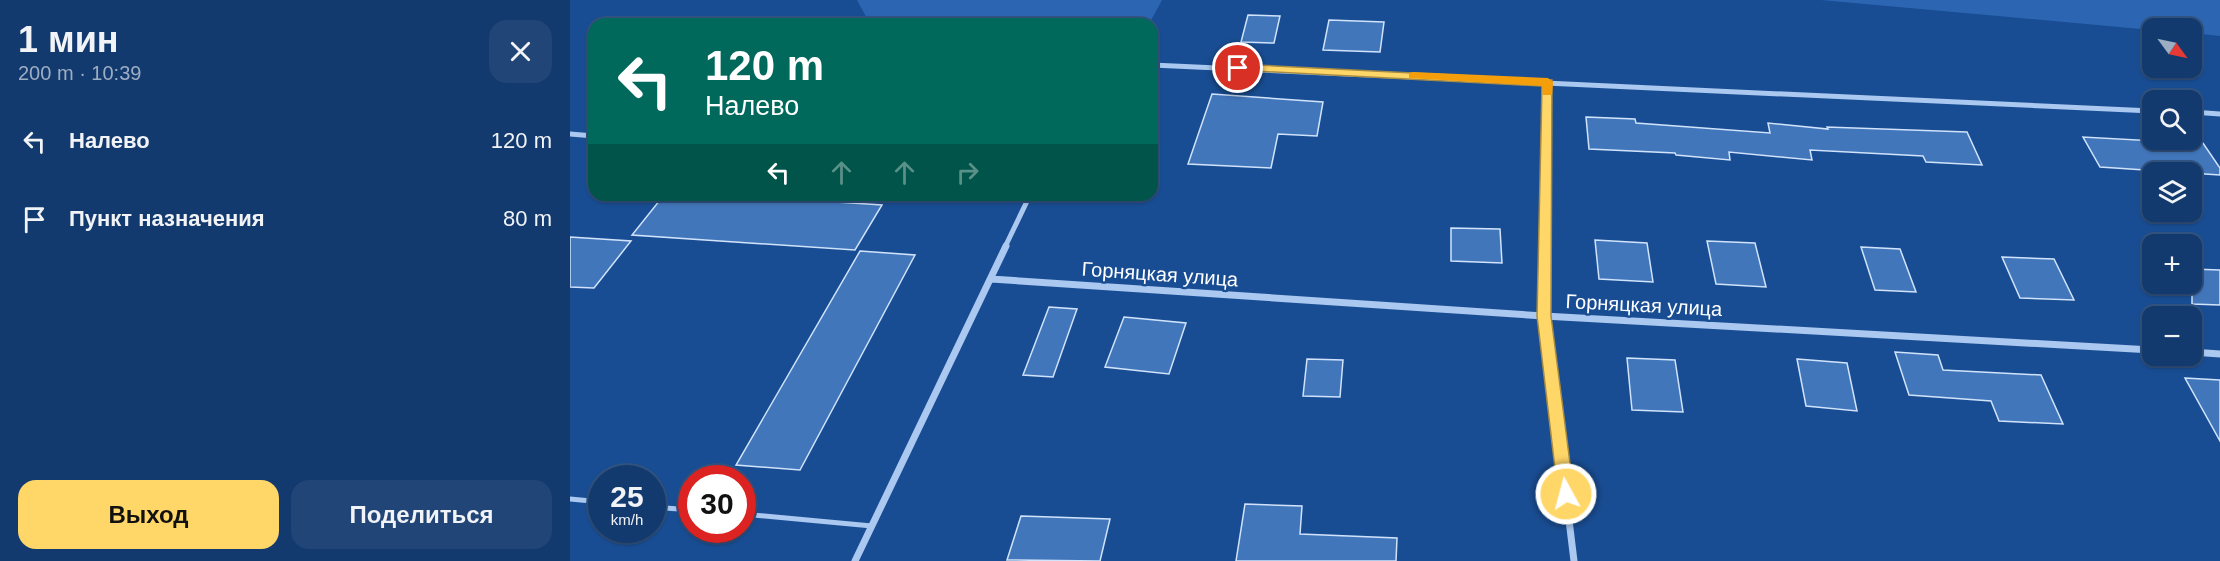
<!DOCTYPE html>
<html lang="ru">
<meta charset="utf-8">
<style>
:root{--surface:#133a6e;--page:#204576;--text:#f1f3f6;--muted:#9dadc2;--line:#325481;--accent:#ffd668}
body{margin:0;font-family:Helvetica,sans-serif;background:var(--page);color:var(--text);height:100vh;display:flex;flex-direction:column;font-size:22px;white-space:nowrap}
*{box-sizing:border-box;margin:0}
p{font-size:20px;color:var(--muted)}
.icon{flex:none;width:33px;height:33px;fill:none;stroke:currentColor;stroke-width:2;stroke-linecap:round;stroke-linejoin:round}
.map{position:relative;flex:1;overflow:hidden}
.side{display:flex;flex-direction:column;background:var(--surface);width:570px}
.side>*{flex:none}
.hud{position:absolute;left:18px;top:18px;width:570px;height:183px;border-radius:18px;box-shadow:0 2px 4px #0004,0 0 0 2px var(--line);background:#00695c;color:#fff;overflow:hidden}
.needle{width:39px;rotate:123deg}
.fabs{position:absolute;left:1572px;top:18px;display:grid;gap:12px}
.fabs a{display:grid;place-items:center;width:60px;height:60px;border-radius:12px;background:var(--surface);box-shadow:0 2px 4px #0004,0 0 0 2px var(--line);font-size:30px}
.speed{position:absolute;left:18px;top:465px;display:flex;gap:12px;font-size:30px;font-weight:700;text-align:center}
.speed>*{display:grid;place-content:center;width:78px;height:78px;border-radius:50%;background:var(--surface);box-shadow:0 2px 4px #0004,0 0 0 2px var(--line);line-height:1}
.speed small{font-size:15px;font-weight:400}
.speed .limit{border:9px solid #d22;background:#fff;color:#111}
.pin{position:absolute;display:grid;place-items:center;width:51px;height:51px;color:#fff;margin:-26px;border:3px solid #fff;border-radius:50%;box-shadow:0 2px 6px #0007}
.me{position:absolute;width:66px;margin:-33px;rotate:353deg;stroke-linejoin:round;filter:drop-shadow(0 0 4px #0008)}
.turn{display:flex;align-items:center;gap:21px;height:126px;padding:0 18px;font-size:27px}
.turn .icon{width:78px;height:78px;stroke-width:2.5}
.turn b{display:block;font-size:42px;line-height:51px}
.lanes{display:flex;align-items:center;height:57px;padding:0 18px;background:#0003;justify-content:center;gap:30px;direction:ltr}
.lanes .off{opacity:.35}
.round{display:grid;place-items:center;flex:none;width:63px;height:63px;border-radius:18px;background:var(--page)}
.headline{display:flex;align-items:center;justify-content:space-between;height:102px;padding:0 18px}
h1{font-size:36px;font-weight:800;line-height:45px}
.primary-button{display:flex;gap:12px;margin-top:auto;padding:12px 18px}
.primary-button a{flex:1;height:69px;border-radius:18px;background:var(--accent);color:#111;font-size:24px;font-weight:800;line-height:69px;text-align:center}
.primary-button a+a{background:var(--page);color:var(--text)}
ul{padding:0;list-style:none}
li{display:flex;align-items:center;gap:18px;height:78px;padding:0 18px}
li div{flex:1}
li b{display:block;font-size:22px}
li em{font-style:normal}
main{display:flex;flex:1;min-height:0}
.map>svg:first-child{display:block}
.green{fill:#2c66b2}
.building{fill:#4276bb;stroke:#d0e3fb;stroke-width:1.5}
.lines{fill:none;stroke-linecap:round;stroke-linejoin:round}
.service{stroke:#aac8f0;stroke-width:5}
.minor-far1{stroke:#aac8f0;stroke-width:5}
.minor{stroke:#aac8f0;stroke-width:7}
.route{fill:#ffd668;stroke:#a68b44;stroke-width:1.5}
.slow{fill:#f59e0b}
.labels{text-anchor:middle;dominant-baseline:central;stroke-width:5;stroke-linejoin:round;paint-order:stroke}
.street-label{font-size:20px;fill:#fff;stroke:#194d93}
</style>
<main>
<section class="side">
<div class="headline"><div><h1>1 мин</h1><p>200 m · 10:39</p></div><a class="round"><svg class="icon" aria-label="close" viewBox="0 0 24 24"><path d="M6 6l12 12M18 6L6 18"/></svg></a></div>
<ul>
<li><svg class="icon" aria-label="left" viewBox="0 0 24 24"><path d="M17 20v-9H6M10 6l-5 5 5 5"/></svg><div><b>Налево</b></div><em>120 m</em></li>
<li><svg class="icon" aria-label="arrive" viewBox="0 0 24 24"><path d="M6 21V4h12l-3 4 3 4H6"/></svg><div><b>Пункт назначения</b></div><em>80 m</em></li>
</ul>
<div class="primary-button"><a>Выход</a><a>Поделиться</a></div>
</section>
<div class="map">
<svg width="1650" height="561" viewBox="0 0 1650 561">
<rect width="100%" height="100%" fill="#194d93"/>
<path class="green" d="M 287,0 L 592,0 L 579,24 L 300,24 Z
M 1251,0 L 1650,0 L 1650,36 L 1622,33 L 1622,28 L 1582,30 Z"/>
<path class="building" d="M 678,15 L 710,16 L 704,43 L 671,42 Z
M 759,20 L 814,22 L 810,52 L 753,50 Z
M 642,94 L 753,102 L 747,136 L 708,134 L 701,168 L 618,164 Z
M 1016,117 L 1065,119 L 1066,123 L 1200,133 L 1198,123 L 1258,129 L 1257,127 L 1397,132 L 1412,165 L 1356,162 L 1353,156 L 1240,150 L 1242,160 L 1159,152 L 1160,160 L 1106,155 L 1105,153 L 1019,149 Z
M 1622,127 L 1650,168 L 1650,175 L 1530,167 L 1513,137 L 1622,143 Z
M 94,195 L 155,195 L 312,205 L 285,250 L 62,235 Z
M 881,228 L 930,229 L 932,263 L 881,261 Z
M 0,237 L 61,241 L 24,288 L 0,287 Z
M 1025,240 L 1077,243 L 1083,282 L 1029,279 Z
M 1137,241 L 1185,243 L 1196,287 L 1146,284 Z
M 1291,247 L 1330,249 L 1346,292 L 1305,290 Z
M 290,251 L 345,255 L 230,470 L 166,465 Z
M 1432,257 L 1484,259 L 1504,300 L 1450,298 Z
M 1622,269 L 1650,270 L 1650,305 L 1622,304 Z
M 479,307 L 507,309 L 483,377 L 453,375 Z
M 554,317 L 616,323 L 599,374 L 535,367 Z
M 1325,352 L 1368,355 L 1373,370 L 1471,375 L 1493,424 L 1429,421 L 1421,401 L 1339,395 Z
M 1057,358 L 1105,360 L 1113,412 L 1062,410 Z
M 737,359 L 773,360 L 770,397 L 733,396 Z
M 1227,359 L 1277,363 L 1287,411 L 1236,406 Z
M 1615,378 L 1650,380 L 1650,441 Z
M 675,504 L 732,506 L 730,534 L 827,538 L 826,561 L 666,561 Z
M 451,516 L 540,519 L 530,561 L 437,560 Z"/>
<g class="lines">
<path class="service" d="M 0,499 L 32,502
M 82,507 L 122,510
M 172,514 L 302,526"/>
<path class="minor-far1" d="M 582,65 L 1582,111
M 1622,112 L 1650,114
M 0,134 L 24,136
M 435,247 L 460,195
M 975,247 L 978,82"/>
<path class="minor" d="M 975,246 L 974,316 L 1004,561
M 421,279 L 974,316 L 1582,350
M 1622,352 L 1650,354
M 285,561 L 436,246"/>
</g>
<path class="route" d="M 668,64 L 982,80 L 981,316 L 1004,494 L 1001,500 L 996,502 L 990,500 L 988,494 L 967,316 L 972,86 L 664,70 L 664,65 Z"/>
<path class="slow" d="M 843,72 L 978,78 L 983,82 L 982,95 L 973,95 L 972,86 L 839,78 L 839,73 Z"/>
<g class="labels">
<g class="street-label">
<text transform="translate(590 274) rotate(4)">Горняцкая улица</text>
<text transform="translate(1074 305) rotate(3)">Горняцкая улица</text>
</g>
</g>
</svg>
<div class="fabs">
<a><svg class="needle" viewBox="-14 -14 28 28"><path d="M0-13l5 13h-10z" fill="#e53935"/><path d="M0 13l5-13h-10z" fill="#9dadc2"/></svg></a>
<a><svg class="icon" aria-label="search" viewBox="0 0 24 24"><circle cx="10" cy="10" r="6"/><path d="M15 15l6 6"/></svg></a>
<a><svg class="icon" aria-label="layers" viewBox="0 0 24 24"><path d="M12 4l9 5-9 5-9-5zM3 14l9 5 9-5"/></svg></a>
<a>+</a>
<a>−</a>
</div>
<div class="speed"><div>25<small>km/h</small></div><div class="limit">30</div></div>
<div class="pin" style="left:668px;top:68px;background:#d93025"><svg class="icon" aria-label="arrive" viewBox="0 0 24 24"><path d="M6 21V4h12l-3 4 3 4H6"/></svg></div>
<svg class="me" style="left:996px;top:494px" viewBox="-20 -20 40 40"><circle r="17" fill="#ffd668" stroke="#fff" stroke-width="3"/><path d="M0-11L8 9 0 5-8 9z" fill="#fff"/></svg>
<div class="hud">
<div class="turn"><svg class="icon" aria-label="left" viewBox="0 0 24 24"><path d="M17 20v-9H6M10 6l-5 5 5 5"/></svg><div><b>120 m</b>Налево</div></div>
<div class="lanes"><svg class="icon" aria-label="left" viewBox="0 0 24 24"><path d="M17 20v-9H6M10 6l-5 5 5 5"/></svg><svg class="icon off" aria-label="ahead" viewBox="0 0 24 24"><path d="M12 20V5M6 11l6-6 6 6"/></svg><svg class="icon off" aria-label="ahead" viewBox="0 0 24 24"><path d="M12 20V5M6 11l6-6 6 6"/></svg><svg class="icon off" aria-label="right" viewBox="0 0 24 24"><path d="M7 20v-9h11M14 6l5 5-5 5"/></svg></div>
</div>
</div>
</main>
